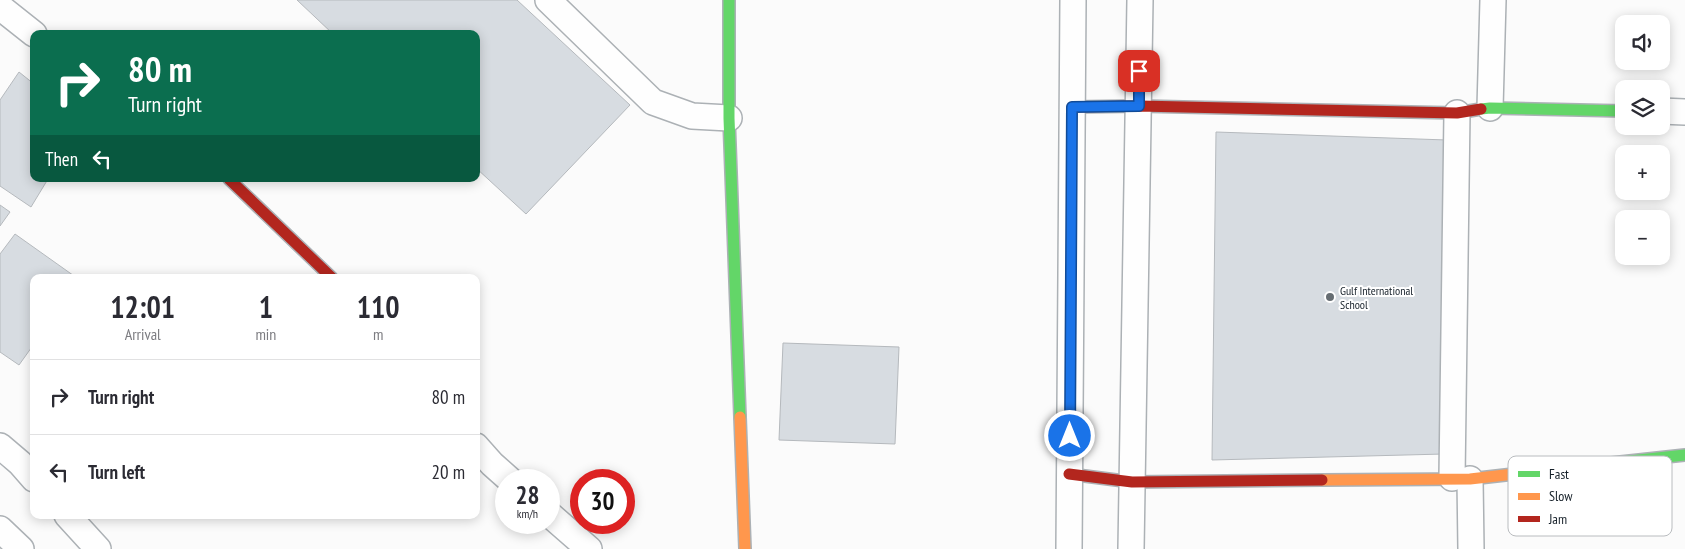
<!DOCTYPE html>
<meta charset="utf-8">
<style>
:root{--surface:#fff;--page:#f2f2f3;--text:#2b2b33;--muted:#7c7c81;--line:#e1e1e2}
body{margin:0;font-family:"PT Sans Narrow",sans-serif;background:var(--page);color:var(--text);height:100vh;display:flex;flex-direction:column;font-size:19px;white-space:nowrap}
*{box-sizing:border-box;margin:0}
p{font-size:16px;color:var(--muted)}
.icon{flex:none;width:28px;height:28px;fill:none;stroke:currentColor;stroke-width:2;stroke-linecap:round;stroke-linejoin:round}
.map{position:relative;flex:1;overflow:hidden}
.drawer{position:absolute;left:30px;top:274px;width:450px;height:245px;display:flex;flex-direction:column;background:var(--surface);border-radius:10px;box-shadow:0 2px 12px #0003}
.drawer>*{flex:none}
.banner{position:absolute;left:30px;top:30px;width:450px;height:152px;border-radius:10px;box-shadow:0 2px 12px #0003;background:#0b6e4f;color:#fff;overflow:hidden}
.fabs{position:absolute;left:1615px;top:15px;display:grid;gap:10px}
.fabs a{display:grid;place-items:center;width:55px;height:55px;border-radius:10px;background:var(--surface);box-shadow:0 2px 12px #0003;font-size:25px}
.speed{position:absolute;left:495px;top:469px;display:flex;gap:10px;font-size:25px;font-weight:700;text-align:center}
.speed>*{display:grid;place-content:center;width:65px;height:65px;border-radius:50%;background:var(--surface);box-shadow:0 2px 12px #0003;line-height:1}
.speed small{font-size:12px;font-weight:400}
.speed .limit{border:8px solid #d22;background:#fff;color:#111}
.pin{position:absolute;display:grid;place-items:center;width:42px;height:42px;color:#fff;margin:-21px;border-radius:10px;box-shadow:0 2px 8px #0006}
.me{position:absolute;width:55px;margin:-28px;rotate:0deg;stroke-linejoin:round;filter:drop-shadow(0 0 4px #0008)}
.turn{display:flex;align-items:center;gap:18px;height:105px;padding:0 15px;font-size:22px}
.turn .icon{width:65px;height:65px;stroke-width:2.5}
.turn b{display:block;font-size:35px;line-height:42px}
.then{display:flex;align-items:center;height:48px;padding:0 15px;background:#0003;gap:10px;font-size:19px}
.eta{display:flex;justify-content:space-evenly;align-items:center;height:85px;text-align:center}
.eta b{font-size:30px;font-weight:700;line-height:35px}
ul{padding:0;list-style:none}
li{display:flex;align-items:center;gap:15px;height:75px;padding:0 15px;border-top:1px solid var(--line)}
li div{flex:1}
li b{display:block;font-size:19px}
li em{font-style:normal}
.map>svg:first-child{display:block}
.building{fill:#d7dce1;stroke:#b5b9bd}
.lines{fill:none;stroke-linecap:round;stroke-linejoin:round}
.street-casing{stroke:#acb1b5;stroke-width:28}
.fast-casing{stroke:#acb1b5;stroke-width:14}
.slow-casing{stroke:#acb1b5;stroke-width:14}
.jam-casing{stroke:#acb1b5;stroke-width:14}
.street{stroke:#fefefe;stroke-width:25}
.fast{stroke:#63d668;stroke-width:11}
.slow{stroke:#ff974d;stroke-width:11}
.jam{stroke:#b3261e;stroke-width:11}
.route-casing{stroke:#114b97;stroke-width:12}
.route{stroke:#1a73e8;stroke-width:9}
.poi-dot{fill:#666d72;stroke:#fff;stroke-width:2}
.labels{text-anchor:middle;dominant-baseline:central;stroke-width:4;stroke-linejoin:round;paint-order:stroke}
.poi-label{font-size:12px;fill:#162029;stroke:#fff;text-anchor:start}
.key{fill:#fff;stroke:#b9bcbf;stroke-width:1}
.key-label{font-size:14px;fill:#162029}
</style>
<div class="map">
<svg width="1685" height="549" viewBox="0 0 1685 549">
<rect width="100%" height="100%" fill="#fbfbfb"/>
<path class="building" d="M 297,0 L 517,0 L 630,105 L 526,214 L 476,168 L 476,34 L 333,34 Z
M 19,72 L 34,84 L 34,179 L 48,179 L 31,207 L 0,186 L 0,100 Z
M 1216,132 L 1447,140 L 1444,454 L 1212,460 Z
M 0,205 L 10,212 L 0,226 Z
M 15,234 L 77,278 L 34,278 L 34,344 L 19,365 L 0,352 L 0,254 Z
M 783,343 L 899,347 L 895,444 L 779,440 Z"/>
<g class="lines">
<g class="street-casing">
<path id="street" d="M 548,0 L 653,102 L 692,116 L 729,118
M 0,7 L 34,34
M 1490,108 L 1493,0
M 1661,111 L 1685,112
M 0,446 L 20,463 L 34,479
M 476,446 L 492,464 L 510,480
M 1452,478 L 1457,113
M 1470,479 L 1471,549
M 549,514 L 589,549
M 67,515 L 98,549
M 0,529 L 21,549
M 1069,549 L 1073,0
M 1131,549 L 1140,0"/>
</g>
<g class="fast-casing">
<path id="fast" d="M 729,0 L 729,118 L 740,417
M 1481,109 L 1490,108 L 1624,111
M 1602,464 L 1685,455"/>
</g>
<g class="slow-casing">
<path id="slow" d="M 740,417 L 745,549
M 1322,480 L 1470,479 L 1602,464"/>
</g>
<g class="jam-casing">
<path id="jam" d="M 1072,107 L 1139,106 L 1457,113 L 1481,109
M 229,179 L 332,278
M 1069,474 L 1132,482 L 1322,480"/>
</g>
<use href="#street" class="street"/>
<use href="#fast" class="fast"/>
<use href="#slow" class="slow"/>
<use href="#jam" class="jam"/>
</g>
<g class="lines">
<g class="route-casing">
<path id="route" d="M 1070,436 L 1072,107 L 1139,106 L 1139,71"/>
</g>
<use href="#route" class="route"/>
</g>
<circle class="poi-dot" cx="1330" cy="297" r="5"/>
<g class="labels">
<g class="poi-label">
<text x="1340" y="290">Gulf International<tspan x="1340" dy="14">School</tspan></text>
</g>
</g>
<rect x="1508" y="456" width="164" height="80" rx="8" class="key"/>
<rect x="1518" y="471" width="22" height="6" fill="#63d668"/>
<rect x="1518" y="493" width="22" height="7" fill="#ff974d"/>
<rect x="1518" y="516" width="22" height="6" fill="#b3261e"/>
<g class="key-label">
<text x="1549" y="479">Fast</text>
<text x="1549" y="501">Slow</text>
<text x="1549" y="524">Jam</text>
</g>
</svg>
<div class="fabs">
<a><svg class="icon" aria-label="sound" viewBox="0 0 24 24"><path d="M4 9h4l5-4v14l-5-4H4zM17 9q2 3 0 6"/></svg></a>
<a><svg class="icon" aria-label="layers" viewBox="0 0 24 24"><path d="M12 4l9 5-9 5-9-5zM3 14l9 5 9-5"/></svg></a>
<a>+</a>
<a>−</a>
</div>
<div class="speed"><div>28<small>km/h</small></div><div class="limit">30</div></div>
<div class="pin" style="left:1139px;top:71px;background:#d93025"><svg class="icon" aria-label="arrive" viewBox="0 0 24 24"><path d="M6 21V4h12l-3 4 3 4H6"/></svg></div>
<svg class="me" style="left:1070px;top:436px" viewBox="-20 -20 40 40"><circle r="17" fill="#1a73e8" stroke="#fff" stroke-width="3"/><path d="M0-11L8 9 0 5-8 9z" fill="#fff"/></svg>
<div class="banner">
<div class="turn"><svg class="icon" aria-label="right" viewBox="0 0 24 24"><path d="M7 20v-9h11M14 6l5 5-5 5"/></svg><div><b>80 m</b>Turn right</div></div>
<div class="then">Then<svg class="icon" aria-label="left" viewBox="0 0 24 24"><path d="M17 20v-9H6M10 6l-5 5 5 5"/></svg></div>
</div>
<section class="drawer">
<div class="eta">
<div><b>12:01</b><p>Arrival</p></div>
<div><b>1</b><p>min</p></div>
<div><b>110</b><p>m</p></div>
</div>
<ul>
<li><svg class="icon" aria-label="right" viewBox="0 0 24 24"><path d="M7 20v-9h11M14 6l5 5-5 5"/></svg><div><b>Turn right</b></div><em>80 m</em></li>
<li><svg class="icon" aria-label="left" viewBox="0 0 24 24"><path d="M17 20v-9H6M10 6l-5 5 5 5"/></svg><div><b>Turn left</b></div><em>20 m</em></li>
</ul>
</section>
</div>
